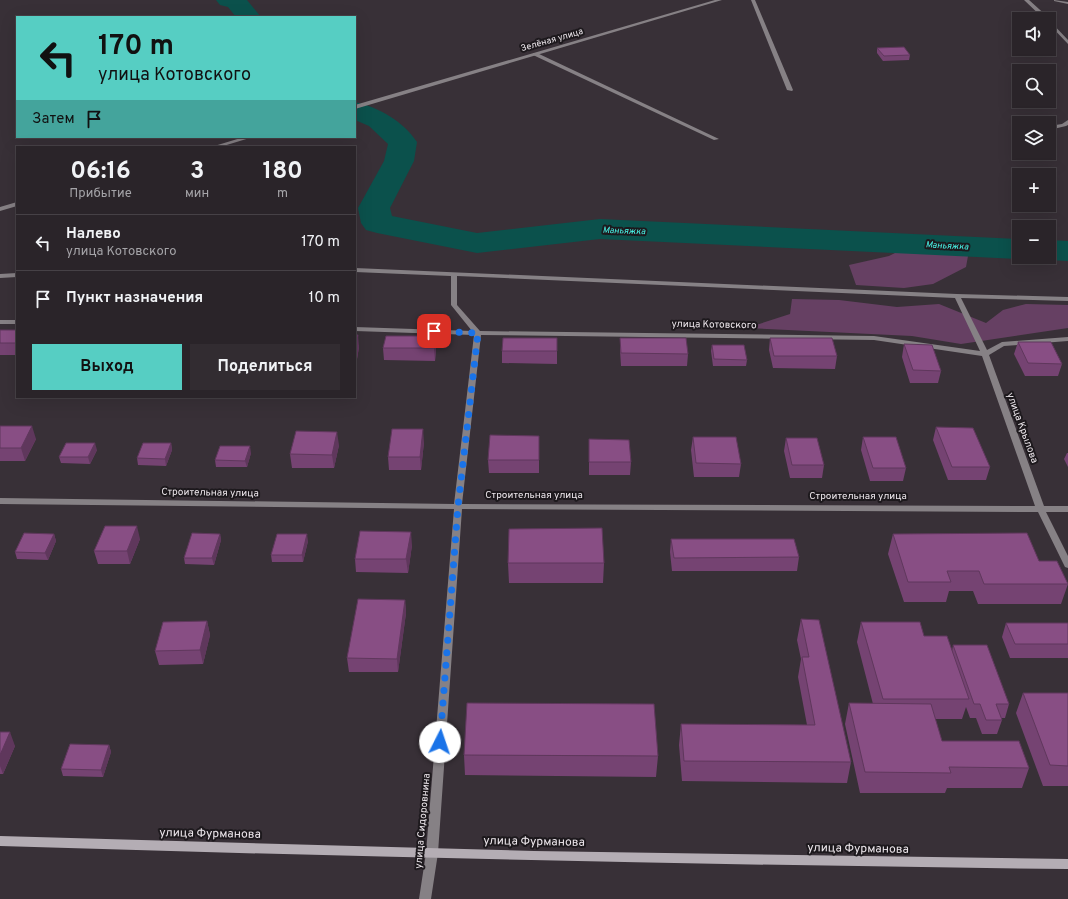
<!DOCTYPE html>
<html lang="ru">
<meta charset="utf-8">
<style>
:root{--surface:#2a2429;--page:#322c31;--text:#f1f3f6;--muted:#a5a4a8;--line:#464146;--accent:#56cec3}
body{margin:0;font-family:Overpass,sans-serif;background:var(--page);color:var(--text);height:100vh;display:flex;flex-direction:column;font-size:15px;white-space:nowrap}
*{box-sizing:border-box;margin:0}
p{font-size:13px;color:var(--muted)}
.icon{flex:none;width:22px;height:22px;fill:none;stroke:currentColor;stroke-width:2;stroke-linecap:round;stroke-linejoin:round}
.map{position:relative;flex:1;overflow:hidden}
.side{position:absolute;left:16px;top:146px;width:340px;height:252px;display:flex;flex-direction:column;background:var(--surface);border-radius:0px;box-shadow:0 4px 16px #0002,0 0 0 1px var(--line)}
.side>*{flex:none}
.top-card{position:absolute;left:16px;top:16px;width:340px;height:122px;border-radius:0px;box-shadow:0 4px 16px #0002,0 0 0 1px var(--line);background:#56cec3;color:#111;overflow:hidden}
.controls{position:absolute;left:1012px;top:12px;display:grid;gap:8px}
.controls a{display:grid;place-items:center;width:44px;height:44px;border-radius:0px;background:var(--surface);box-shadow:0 4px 16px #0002,0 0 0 1px var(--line);font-size:20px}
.pin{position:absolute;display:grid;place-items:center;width:34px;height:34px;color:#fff;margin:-17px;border-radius:8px;box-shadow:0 2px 6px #0006}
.me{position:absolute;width:44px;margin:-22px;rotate:4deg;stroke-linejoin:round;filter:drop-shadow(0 0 3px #0008)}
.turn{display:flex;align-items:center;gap:14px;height:84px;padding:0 16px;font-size:18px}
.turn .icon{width:52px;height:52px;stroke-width:2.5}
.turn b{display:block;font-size:28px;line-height:34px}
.then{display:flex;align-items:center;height:38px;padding:0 16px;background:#0003;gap:8px;font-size:15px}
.eta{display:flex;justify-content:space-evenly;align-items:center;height:68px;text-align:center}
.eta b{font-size:24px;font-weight:700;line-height:28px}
.cta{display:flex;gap:8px;margin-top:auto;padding:8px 16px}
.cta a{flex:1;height:46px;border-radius:0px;background:var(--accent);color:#111;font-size:16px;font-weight:700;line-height:46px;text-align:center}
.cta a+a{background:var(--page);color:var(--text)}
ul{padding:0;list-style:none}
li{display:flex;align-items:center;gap:12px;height:56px;padding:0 16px;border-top:1px solid var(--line)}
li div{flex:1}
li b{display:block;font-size:15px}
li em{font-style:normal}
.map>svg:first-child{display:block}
.green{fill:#664063}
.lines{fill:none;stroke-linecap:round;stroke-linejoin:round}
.river{fill:#0b514c;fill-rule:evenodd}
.service{fill:#868185;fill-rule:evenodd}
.minor{fill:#868185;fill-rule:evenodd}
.tertiary{fill:#868185;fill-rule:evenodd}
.secondary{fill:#b4adb4;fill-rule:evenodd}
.wall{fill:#754372}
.shaded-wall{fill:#5f375c}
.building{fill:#884e84;stroke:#5f375c}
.route{stroke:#1a73e8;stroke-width:7;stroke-dasharray:0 12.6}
.labels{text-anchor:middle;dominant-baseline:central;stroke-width:4;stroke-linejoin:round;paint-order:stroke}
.far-street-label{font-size:9px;fill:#ede7ec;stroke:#1d191d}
.far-water-label{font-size:9px;font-style:italic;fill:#48f4e7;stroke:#1d191d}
.street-label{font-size:10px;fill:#ede7ec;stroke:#1d191d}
.near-street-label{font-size:12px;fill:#ede7ec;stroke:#1d191d}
</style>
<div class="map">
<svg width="1068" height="899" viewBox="0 0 1068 899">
<rect width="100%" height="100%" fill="#383037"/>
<path class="green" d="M 907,247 L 954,250 L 968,256 L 966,267 L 933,284 L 904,288 L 856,285 L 849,265 L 889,256 Z
M 792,299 L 839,300 L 897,307 L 939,304 L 986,323 L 1003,310 L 1026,304 L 1068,305 L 1068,328 L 961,344 L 912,336 L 747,328 L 790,314 Z"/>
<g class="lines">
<path class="river" d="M 216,0 L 247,0 L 261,17 L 236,17 L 228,7 L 220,5 Z
M 355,102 C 380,108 403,121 417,142 L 414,161 L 390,208 L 392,216 L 477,233 L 600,219 L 1019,239 L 1019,257 L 1027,257 L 1019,259 L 600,239 L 477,253 L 377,233 L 366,230 L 361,223 L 358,208 L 384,161 L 388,144 L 369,126 L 355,120 Z
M 1049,240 L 1068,241 L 1068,261 L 1049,260 L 1037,257 L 1049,257 Z"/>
<path class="service" d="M 751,0 L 755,0 L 793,90 L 792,91 L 787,90 Z
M 1024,0 L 1029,0 L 1049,18 L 1049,19 L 1044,19 Z
M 1054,0 L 1068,2 L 1068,4 L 1054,1 Z
M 1049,20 L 1068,40 L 1068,44 L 1049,24 Z
M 533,53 L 537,53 L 719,139 L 714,140 L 533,55 Z
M 1068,120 L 1068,125 L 1066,126 L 1049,130 L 1049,126 L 1062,124 Z
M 17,273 L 17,277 L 0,278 L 0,274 Z"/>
<path class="minor" d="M 355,268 L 957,294 L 1068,297 L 1068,301 L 961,298 L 987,350 L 1002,342 L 1068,337 L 1068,341 L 1004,346 L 989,355 L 1044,506 L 1068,506 L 1068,512 L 1046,512 L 1068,556 L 1068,568 L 1065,567 L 1064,565 L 1038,512 L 462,509 L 438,853 L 431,899 L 419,899 L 426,853 L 454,509 L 0,504 L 0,498 L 454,504 L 474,335 L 355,331 L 355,327 L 472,331 L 451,305 L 451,276 L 355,272 ZM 457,276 L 955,298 L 980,351 L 874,336 L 480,331 L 457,305 ZM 481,335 L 874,340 L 982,356 L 1035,506 L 462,504 Z
M 0,320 L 17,320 L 17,324 L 0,324 Z"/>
<path class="tertiary" d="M 715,0 L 722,0 L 355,109 L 355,105 Z
M 244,137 L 253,137 L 220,147 L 211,147 Z
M 17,202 L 17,206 L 0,211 L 0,207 Z"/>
<path class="secondary" d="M 0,836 L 534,851 L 1068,859 L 1068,869 C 712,865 356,857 0,846 Z"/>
</g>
<path class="wall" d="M 877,48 L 910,55 L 909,60 L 883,61 L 877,53 Z
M 0,330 L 17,330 L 17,355 L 0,355 Z
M 355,335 L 359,347 L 357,359 L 355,359 Z
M 436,336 L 436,349 L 435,361 L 384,360 L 383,348 Z
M 557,338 L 557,364 L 502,363 L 502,351 Z
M 620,338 L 688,354 L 687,366 L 621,366 L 620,350 Z
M 770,338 L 837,356 L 835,369 L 773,368 L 769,350 Z
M 1018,342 L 1062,364 L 1058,376 L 1025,376 L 1014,354 Z
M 904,344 L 941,371 L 938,383 L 910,383 L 902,357 Z
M 712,345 L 747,360 L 746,366 L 713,366 L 711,351 Z
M 0,426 L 36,439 L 25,461 L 0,461 Z
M 936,427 L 990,467 L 986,480 L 948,480 L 933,440 Z
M 539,436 L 539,473 L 489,473 L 488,460 Z
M 693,437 L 741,464 L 739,477 L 694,477 L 691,450 Z
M 863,437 L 906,468 L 903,481 L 870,481 L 861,450 Z
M 786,438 L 824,465 L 822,478 L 790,478 L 784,451 Z
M 589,439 L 631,462 L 630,475 L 589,475 Z
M 424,442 L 421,470 L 389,470 L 388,457 Z
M 171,443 L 172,450 L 166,466 L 138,465 L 137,458 Z
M 339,445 L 334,468 L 292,468 L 290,454 Z
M 97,450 L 90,464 L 61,463 L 59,457 Z
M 251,453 L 247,467 L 216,467 L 215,460 Z
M 1067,453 L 1068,453 L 1068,467 L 1064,459 Z
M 54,534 L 56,541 L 48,560 L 17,559 L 15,552 Z
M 220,534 L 221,540 L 214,565 L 185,564 L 184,558 Z
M 893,534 L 1039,561 L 1068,584 L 1061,604 L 978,604 L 973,591 L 949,591 L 946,602 L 904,602 L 888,554 Z
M 140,539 L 130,564 L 98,564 L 94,551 Z
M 671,539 L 799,557 L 797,571 L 672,571 L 670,552 Z
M 308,541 L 303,562 L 272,562 L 271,555 Z
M 412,545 L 408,573 L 356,572 L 355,559 Z
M 508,563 L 604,563 L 603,583 L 509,583 Z
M 405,600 L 406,613 L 398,672 L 349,672 L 347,658 Z
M 801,619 L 851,762 L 847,783 L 682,781 L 679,745 L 681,724 L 807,725 L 798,677 L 801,659 L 797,640 Z
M 207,621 L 210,635 L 203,664 L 159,665 L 155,651 Z
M 861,622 L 952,651 L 953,645 L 1009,704 L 1005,718 L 1001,718 L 1002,720 L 997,734 L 982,734 L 976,718 L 970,718 L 966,707 L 962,719 L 935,719 L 942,741 L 1029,768 L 1022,788 L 947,788 L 945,793 L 860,793 L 845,724 L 849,703 L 873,704 L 857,642 Z
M 1006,623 L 1068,623 L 1068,658 L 1010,658 L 1002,637 Z
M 1023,693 L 1068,693 L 1068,786 L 1043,786 L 1016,713 Z
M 0,732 L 15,746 L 3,774 L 0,774 Z
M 109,745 L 111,752 L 103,777 L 63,776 L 61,769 Z
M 464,755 L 658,756 L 656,777 L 465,775 Z"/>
<path class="shaded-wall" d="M 358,335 L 359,347 L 357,359 L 356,346 Z
M 436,336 L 436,349 L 435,361 L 434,348 Z
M 32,426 L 36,439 L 25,461 L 21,448 Z
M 423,429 L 424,442 L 421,470 L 420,457 Z
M 337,432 L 339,445 L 334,468 L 332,455 Z
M 95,443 L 97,450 L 90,464 L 88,457 Z
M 171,443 L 172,450 L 166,466 L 165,459 Z
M 250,446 L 251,453 L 247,467 L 245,461 Z
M 137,526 L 140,539 L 130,564 L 127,551 Z
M 411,532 L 412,545 L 408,573 L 406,559 Z
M 54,534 L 56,541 L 48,560 L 45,553 Z
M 220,534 L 221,540 L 214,565 L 212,558 Z
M 307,534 L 308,541 L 303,562 L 302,555 Z
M 405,600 L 406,613 L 398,672 L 397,659 Z
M 207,621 L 210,635 L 203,664 L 200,650 Z
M 10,732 L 15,746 L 3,774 L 0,766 L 0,755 Z
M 109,745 L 111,752 L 103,777 L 101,770 Z"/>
<path class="building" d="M 904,47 L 910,55 L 884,56 L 877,48 Z
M 0,330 L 17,330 L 17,343 L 0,343 Z
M 355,335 L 358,335 L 356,346 L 355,346 Z
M 386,336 L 436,336 L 434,348 L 383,348 Z
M 503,338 L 557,338 L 557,351 L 502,351 Z
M 620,338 L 686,338 L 688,354 L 621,353 Z
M 770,338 L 832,338 L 837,356 L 774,356 Z
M 1018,342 L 1051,342 L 1062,364 L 1028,363 Z
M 904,344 L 932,345 L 941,371 L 913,370 Z
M 712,345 L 744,345 L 747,360 L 714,359 Z
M 0,426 L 32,426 L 21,448 L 0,448 Z
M 936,427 L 973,428 L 990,467 L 952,467 Z
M 392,429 L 423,429 L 420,457 L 388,457 Z
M 296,431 L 337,432 L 332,455 L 290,454 Z
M 490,435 L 539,436 L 539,460 L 488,460 Z
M 693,437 L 736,437 L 741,464 L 696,463 Z
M 863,437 L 896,437 L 906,468 L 873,468 Z
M 786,438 L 817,438 L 824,465 L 792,465 Z
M 589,439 L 629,440 L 631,462 L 589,462 Z
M 66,443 L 95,443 L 88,457 L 59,457 Z
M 143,443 L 171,443 L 165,459 L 137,458 Z
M 220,446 L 250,446 L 245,461 L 215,460 Z
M 105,526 L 137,526 L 127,551 L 94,551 Z
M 602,528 L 604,563 L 508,563 L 509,529 Z
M 360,531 L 411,532 L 406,559 L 355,559 Z
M 24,533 L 54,534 L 45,553 L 15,552 Z
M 192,533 L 220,534 L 212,558 L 184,558 Z
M 1027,533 L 1039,561 L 1057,561 L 1068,584 L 984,584 L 979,571 L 947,571 L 951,582 L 908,582 L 893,534 Z
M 277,534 L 307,534 L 302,555 L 271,555 Z
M 671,539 L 794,539 L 799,557 L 674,558 Z
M 358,599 L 405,600 L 397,659 L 347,658 Z
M 801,619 L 819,620 L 851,762 L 684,761 L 681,724 L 815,725 L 802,657 L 809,657 Z
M 207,621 L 200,650 L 155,651 L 163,622 Z
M 861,622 L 920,622 L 924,636 L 947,636 L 969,699 L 883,699 Z
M 1006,623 L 1068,623 L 1068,644 L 1015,644 Z
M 953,645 L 987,645 L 1009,704 L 996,704 L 1002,720 L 986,720 L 980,704 L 974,704 Z
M 1023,693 L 1068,693 L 1068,766 L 1050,765 Z
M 467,703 L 654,704 L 658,756 L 464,755 Z
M 849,703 L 931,704 L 942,741 L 1019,741 L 1029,768 L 949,767 L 951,773 L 865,772 Z
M 0,732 L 10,732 L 0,755 Z
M 70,744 L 109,745 L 101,770 L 61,769 Z"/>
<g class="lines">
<path class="route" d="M 434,331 L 478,333 L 458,506 L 440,742"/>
</g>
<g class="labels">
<g class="far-street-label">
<text transform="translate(552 40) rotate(-16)">Зелёная улица</text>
</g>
<g class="far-water-label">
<text transform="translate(624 231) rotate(2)">Маньяжка</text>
<text transform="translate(947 246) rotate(3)">Маньяжка</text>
</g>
<g class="street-label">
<text transform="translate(714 325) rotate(1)">улица Котовского</text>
<text transform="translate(1022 428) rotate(70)">улица Крылова</text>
<text transform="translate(210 493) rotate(1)">Строительная улица</text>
<text x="534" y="495">Строительная улица</text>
<text x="858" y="496">Строительная улица</text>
<text transform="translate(423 821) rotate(-85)">улица Сидоровнина</text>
</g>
<g class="near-street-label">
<text transform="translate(210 834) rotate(1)">улица Фурманова</text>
<text transform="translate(534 842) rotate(1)">улица Фурманова</text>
<text transform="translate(858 849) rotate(1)">улица Фурманова</text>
</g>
</g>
</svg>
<div class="controls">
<a><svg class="icon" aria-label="sound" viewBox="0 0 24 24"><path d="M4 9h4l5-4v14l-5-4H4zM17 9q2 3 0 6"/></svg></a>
<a><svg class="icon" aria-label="search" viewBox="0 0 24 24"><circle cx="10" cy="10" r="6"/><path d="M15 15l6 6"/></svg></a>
<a><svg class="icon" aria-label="layers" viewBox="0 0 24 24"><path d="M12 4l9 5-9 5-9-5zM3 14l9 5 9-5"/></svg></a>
<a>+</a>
<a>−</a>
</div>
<div class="pin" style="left:434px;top:331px;background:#d93025"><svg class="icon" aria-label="arrive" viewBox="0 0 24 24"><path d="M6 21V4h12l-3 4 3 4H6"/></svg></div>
<svg class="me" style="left:440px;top:742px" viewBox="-20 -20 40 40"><circle r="19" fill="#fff"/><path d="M0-13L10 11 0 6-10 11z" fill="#1a73e8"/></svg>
<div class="top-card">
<div class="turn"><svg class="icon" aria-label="left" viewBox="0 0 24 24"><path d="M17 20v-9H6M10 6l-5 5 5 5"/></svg><div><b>170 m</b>улица Котовского</div></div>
<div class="then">Затем<svg class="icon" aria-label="arrive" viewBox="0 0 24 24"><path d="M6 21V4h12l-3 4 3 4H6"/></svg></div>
</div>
<section class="side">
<div class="eta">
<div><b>06:16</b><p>Прибытие</p></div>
<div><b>3</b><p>мин</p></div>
<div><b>180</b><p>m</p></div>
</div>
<ul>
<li><svg class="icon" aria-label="left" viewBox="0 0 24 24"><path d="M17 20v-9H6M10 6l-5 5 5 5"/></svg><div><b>Налево</b><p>улица Котовского</p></div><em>170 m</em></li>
<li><svg class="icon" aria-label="arrive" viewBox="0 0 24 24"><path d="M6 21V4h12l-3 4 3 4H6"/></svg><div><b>Пункт назначения</b></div><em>10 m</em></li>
</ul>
<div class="cta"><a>Выход</a><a>Поделиться</a></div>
</section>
</div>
